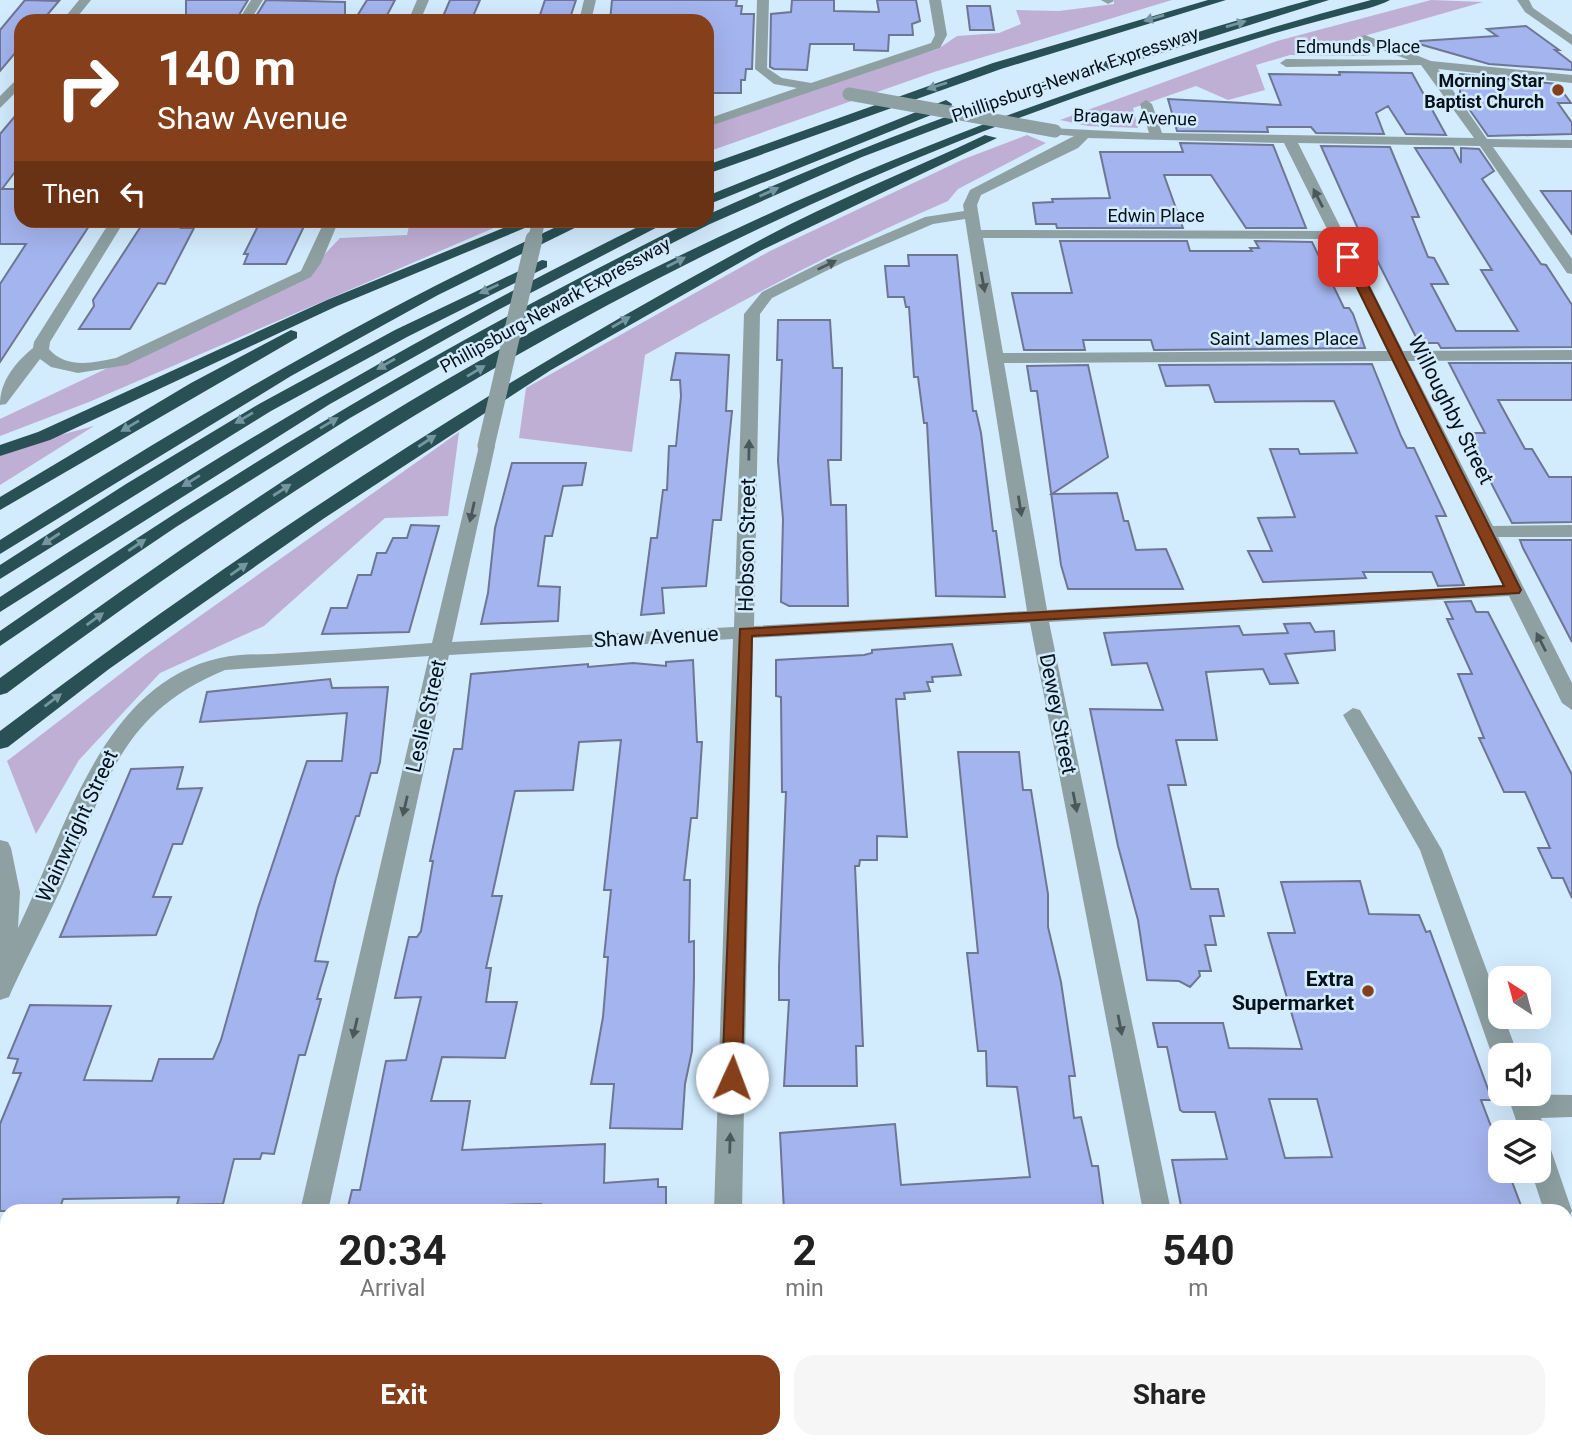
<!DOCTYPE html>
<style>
:root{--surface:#fff;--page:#f6f6f6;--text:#222;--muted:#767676;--accent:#853f1a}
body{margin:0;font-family:Roboto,sans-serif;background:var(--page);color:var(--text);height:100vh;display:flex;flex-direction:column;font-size:26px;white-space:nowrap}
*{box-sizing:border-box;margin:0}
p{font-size:23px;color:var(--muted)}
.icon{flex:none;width:38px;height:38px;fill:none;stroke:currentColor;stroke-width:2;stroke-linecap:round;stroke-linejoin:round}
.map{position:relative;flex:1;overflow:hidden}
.panel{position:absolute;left:0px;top:1204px;width:1573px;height:245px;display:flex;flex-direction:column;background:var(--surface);border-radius:21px 21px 0 0;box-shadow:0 7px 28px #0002}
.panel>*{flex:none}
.guide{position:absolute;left:14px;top:14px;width:700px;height:214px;border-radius:21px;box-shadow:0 7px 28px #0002;background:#853f1a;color:#fff;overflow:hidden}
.needle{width:46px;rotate:324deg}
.tools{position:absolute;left:1488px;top:966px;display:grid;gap:14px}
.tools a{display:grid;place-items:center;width:63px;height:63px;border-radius:14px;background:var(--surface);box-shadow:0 7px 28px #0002;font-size:35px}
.pin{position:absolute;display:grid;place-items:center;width:60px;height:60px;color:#fff;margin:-30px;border-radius:14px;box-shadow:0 4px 10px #0006}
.me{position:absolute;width:77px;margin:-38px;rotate:2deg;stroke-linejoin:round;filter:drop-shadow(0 0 5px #0008)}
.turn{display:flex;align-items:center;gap:24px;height:147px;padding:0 28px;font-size:32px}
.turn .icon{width:91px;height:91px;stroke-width:2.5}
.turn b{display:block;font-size:49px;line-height:60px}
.then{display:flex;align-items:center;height:66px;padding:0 28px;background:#0003;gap:14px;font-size:26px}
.eta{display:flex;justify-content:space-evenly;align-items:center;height:119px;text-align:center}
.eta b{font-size:42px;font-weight:700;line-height:49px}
.primary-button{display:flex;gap:14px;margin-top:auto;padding:14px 28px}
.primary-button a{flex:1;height:80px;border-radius:21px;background:var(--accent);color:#fff;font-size:28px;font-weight:700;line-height:80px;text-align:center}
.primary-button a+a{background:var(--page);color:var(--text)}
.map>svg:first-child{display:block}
.green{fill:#c0afd5}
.building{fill:#a4b4ee;stroke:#6d7693;stroke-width:2;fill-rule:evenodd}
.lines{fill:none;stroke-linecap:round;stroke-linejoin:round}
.minor{fill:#8ea0a2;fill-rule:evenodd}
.major{fill:#44666a;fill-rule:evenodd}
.highway{fill:#295155;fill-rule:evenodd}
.minor-bridge-far1{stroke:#8ea0a2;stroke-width:13}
.minor-bridge{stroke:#8ea0a2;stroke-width:17}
.oneway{fill:#7596a1}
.oneway2{fill:#4a585e}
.route{fill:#853f1a;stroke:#562911;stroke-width:2}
.poi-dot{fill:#853f1a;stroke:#d2ebfd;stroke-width:2.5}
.labels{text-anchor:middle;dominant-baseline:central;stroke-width:5;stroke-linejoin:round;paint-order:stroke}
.far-street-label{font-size:18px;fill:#061119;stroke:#d2ebfd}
.far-poi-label{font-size:18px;font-weight:bold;fill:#061119;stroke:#d2ebfd;text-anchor:end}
.street-label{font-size:21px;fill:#061119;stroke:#d2ebfd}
.poi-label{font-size:21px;font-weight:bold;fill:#061119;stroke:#d2ebfd;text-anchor:end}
</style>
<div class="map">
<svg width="1572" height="1449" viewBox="0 0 1572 1449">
<rect width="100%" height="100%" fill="#d2ebfd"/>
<path class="green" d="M 1114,0 L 1172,0 L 934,72 L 707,152 L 707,127 L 842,77 L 938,49 L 957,36 L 999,33 L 1021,24 L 1016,10 L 1059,11 L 1114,4 Z
M 1431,0 L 1483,2 L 1343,42 L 1370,56 L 1290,55 L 1256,65 L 1265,90 L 1228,100 L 1196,86 L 1133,108 L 1138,128 L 1088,126 L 1060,120 L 1277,41 Z
M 1027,135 L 1046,143 L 958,189 L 948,201 C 843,246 744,299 645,355 L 632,452 L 519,438 L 526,388 L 770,251 L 964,159 Z
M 410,221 L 510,221 L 89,402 L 0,436 L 0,419 L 306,274 L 340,238 L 407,235 Z
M 94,426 L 0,485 L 0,451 Z
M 459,432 L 448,516 L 385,518 L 264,626 L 160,673 L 79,760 L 36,834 L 7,761 L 145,655 Z
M 566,1442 L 982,1442 L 982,1449 L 566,1449 Z
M 1093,1442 L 1454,1442 L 1456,1449 L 1096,1449 Z"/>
<path class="building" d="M 25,0 L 59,1 L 42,21 L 21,21 L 21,46 L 0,71 L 0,30 Z
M 186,0 L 248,0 L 236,20 L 181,21 L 186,15 Z
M 266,0 L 345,2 L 345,21 L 253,21 Z
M 367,0 L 395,0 L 384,21 L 354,21 Z
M 450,0 L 480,0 L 471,21 L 441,21 Z
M 545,0 L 576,0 L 569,21 L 538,21 Z
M 612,0 L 737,0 L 736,6 L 742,6 L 741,14 L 754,14 L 752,69 L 746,69 L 745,80 L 741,80 L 741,93 L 707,93 L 707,21 L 610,21 Z
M 792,0 L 834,0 L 834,11 L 879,12 L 877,0 L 916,0 L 920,21 L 912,24 L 913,35 L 889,35 L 888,51 L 854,50 L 854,44 L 810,44 L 807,70 L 774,69 L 770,67 L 771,14 L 791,12 Z
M 967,6 L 990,6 L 994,30 L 970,30 Z
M 1526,26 L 1559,50 L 1555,50 L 1572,63 L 1572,70 L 1489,64 L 1419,44 L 1420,41 L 1497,36 L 1487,29 Z
M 1339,72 L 1412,73 L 1446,135 L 1406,134 L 1388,106 L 1376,113 L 1384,134 L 1316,133 L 1311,127 L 1267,127 L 1268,132 L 1177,131 L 1168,99 L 1281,105 L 1269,74 L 1340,75 Z
M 1460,74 L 1557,84 L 1571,103 L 1558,103 L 1572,123 L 1572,134 L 1488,136 L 1460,96 Z
M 21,109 L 21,164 L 2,189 L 21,189 L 21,220 L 93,220 L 0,362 L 0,284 L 26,244 L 0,244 L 0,134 Z
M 1180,143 L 1273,145 L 1306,228 L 1246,228 L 1211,175 L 1164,175 L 1183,228 L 1057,228 L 1056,224 L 1036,224 L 1033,203 L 1053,202 L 1052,199 L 1110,198 L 1100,152 L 1183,152 Z
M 1321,146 L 1390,147 L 1419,217 L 1412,217 L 1428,257 L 1434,258 L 1448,284 L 1431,284 L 1456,331 L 1518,331 L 1481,270 L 1492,270 L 1415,148 L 1453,148 L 1461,163 L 1461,148 L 1479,149 L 1494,171 L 1482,179 L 1541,264 L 1546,265 L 1572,305 L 1572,347 L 1441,348 L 1438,343 L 1419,343 L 1373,252 L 1359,231 Z
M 1541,191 L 1572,191 L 1572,234 Z
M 145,220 L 185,220 L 181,228 L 194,228 L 165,284 L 158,283 L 130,329 L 79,329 L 94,306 L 93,300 Z
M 261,220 L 307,220 L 286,264 L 244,264 L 248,254 L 244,254 Z
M 1060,241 L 1187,241 L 1190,251 L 1252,251 L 1250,248 L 1259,248 L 1255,241 L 1312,242 L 1344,308 L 1349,308 L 1353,314 L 1365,348 L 1154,350 L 1151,340 L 1083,340 L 1085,350 L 1024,350 L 1012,293 L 1072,293 Z
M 908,255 L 957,255 L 973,411 L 976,411 L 981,433 L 993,531 L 996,531 L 1005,597 L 936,596 L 927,423 L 924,423 L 918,377 L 914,377 L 909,307 L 906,307 L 904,297 L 888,297 L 886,277 L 885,266 L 909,266 Z
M 778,320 L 830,320 L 833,368 L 842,368 L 841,460 L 828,460 L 831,505 L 846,505 L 848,606 L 789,606 L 781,602 L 783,519 L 778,461 L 782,360 L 777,360 Z
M 676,353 L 729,355 L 726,411 L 732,411 L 721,520 L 713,520 L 706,586 L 662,588 L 664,613 L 641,615 L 651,538 L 657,538 L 663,490 L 667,490 L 669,446 L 676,446 L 681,396 L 680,380 L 671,380 Z
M 1449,363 L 1572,363 L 1572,400 L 1498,400 L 1525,449 L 1532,449 L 1549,477 L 1572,477 L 1572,522 L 1512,523 L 1465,433 L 1485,433 Z
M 1372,364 L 1401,436 L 1407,448 L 1414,448 L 1446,516 L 1436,516 L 1464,585 L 1438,586 L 1432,572 L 1363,572 L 1366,578 L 1263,582 L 1248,551 L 1272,551 L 1258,518 L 1295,517 L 1270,449 L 1298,449 L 1300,454 L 1357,453 L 1334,401 L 1215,402 L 1209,385 L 1166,386 L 1159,365 Z
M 1088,365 L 1108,457 L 1052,494 L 1117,493 L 1124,521 L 1128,521 L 1136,550 L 1166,549 L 1183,589 L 1068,589 L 1061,565 L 1037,391 L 1031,391 L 1027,366 Z
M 512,463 L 586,463 L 582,485 L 563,486 L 552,536 L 545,536 L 538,586 L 560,587 L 558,621 L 481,624 L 488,593 L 495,528 Z
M 411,525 L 439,526 L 409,632 L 322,634 L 331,608 L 347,608 L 358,575 L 371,575 L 377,553 L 386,553 L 393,538 L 407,538 Z
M 1520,540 L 1572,540 L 1572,642 L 1523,548 Z
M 1471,601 L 1476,612 L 1488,612 L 1572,775 L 1572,898 L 1563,878 L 1552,878 L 1538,848 L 1550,848 L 1525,792 L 1504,792 L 1479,738 L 1484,738 L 1458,674 L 1472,674 L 1447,619 L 1453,619 L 1445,602 Z
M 1310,623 L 1315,632 L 1334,631 L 1335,650 L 1285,654 L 1298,683 L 1270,684 L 1263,669 L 1206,672 L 1217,740 L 1176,740 L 1186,785 L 1168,785 L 1191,889 L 1218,889 L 1224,916 L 1210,916 L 1216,945 L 1205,945 L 1211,971 L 1199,971 L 1200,976 L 1190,987 L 1179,981 L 1147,980 L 1138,920 L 1118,846 L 1090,709 L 1163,710 L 1147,663 L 1112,665 L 1104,633 L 1239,626 L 1243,635 L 1288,633 L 1284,624 Z
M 952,644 L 961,675 L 932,677 L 933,682 L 927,682 L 930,691 L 904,693 L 905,699 L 896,699 L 907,837 L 877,836 L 877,860 L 860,860 L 859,866 L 855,866 L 863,1046 L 856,1046 L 857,1086 L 784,1086 L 789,1000 L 779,1000 L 779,966 L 786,792 L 782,792 L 781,697 L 776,696 L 776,660 L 864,655 L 872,653 L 872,650 Z
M 693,660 L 697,742 L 702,742 L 697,818 L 691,818 L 684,880 L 690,880 L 689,942 L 694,941 L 694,977 L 692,1051 L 685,1084 L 682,1129 L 610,1128 L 614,1084 L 591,1084 L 603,1017 L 608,957 L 604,957 L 611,890 L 604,890 L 621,740 L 579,742 L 573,790 L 515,791 L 492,896 L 502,896 L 486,968 L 491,968 L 486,1002 L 517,1002 L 505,1058 L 442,1057 L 431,1101 L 470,1101 L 462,1150 L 605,1144 L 604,1183 L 658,1179 L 658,1187 L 666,1187 L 666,1211 L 540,1211 L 541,1204 L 463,1206 L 462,1211 L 347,1211 L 352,1190 L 360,1190 L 386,1061 L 406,1060 L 421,997 L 395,998 L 409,937 L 417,937 L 421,931 L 433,861 L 430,861 L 454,749 L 462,749 L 471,674 L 588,664 L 588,667 L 633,663 L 666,666 L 666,662 Z
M 330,679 L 332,688 L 388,687 L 380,762 L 377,773 L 371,773 L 359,816 L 356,816 L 336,878 L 315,961 L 328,962 L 317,999 L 321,999 L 305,1055 L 299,1055 L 274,1154 L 262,1153 L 260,1159 L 234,1159 L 223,1204 L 177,1205 L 179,1197 L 63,1199 L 59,1211 L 0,1211 L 0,1124 L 21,1073 L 13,1073 L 18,1059 L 8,1058 L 30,1005 L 111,1006 L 84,1080 L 152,1081 L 159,1059 L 213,1059 L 221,1040 L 258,908 L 307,761 L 342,761 L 347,713 L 200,722 L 207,692 Z
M 958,752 L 1019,752 L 1023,790 L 1031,790 L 1048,894 L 1048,927 L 1061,982 L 1075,1076 L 1069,1076 L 1074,1118 L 1081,1117 L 1092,1166 L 1098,1166 L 1104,1211 L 784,1211 L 780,1133 L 895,1124 L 901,1185 L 1030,1177 L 1017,1087 L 987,1086 L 986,1051 L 978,1051 L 967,953 L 978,953 Z
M 183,767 L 177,789 L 202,788 L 182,844 L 173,844 L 153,897 L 171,897 L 156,935 L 60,937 L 131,769 Z
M 1360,881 L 1369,914 L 1419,915 L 1426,932 L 1430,931 L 1492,1100 L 1481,1100 L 1500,1150 L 1500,1171 L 1508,1171 L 1523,1211 L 1182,1211 L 1172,1160 L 1227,1159 L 1215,1112 L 1183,1112 L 1180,1110 L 1167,1047 L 1158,1047 L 1153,1023 L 1223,1023 L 1229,1048 L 1302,1049 L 1268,933 L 1295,933 L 1281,882 ZM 1269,1099 L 1317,1099 L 1332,1157 L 1285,1158 Z"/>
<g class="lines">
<path class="minor" d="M 79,0 L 91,0 L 74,21 L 62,21 Z
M 251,0 L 263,0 L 250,21 L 238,21 Z
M 417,0 L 429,0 L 420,21 L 408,21 Z
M 584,0 L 596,0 L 591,21 L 579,21 Z
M 757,0 L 769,0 L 767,68 L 782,78 L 811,83 L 931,43 L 935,35 L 929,0 L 941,0 L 947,35 L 940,48 L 707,127 L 707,119 L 797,88 L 774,84 L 755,69 Z
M 1101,0 L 1113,0 L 1114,1 L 1108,4 Z
M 1517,0 L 1529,0 L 1533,8 L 1572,35 L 1572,45 L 1525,12 Z
M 1365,35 L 1431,61 L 1572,75 L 1572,83 L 1438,69 L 1487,139 L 1572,140 L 1572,148 L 1493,147 L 1572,259 L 1572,274 L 1567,273 L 1480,146 L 1298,143 L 1403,351 L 1572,350 L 1572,360 L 1408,361 L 1493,526 L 1572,525 L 1572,537 L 1498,537 L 1572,683 L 1572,710 L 1562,703 L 1509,596 L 1049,622 L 1171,1211 L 1143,1211 L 1030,623 L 753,638 L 742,1211 L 714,1211 L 733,639 L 449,655 L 328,1211 L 300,1211 L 429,656 L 225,670 C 120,713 107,784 65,879 C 49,916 29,953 12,990 L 9,997 L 0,1000 L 0,840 L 8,842 L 11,848 L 20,892 L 18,928 C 65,834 100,684 220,658 C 242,653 266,655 289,653 C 336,650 384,647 432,643 L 480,442 L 492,442 L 495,446 L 452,642 L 734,627 L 744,314 L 762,292 L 834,256 L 925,217 L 964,211 L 963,205 L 970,190 L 1074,136 L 1050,134 L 1050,128 L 1149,133 L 1140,104 L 1146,100 L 1152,104 L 1162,133 L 1474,138 L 1421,65 L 1286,67 L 1280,63 L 1286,59 L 1409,60 L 1361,42 L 1361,36 ZM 1088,138 L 1284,143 L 1328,231 L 981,230 L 977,205 L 981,195 L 1078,148 ZM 965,219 L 1027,611 L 754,626 L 760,314 L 772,298 L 844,262 L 933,224 ZM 983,238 L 1332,239 L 1387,351 L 1003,353 ZM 1392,361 L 1503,585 L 1047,610 L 1004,363 Z
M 21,75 L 21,87 L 0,108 L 0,96 Z
M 111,220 L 125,220 L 50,342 L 49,349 C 66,369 93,363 116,358 L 301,271 L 325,220 L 339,220 L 321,263 L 311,277 L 127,365 L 78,373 L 51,367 L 40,359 L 6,404 L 0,405 C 0,381 15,363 33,348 L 34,342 Z
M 1353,708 L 1360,710 L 1442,850 L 1500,1006 L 1500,1017 L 1504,1017 L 1518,1055 L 1500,1055 L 1500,1064 L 1492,1055 L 1420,850 L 1343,715 Z
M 1507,1094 L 1572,1095 L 1572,1117 L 1541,1118 L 1546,1132 L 1542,1140 L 1547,1142 L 1551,1150 L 1572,1211 L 1568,1220 L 1566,1211 L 1544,1211 L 1531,1171 L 1538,1171 L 1538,1132 L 1520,1132 Z
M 1566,1224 L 1572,1226 L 1572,1267 L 1566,1264 Z
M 246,1442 L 276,1442 L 275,1449 L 245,1449 Z
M 458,1442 L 488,1442 L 487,1449 L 457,1449 Z"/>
<path class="major" d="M 1572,1269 L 1572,1295 L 1566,1296 L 1566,1270 Z
M 7,1364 L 7,1392 L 0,1393 L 0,1365 Z"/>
<path class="highway" d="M 1208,0 L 1226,0 L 1001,69 L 707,174 L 707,165 L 993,63 Z
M 1310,0 L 1329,0 L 1015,99 L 862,157 L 710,224 L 528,316 L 350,418 L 176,527 L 0,646 L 0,631 C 222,476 451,339 694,220 L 707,220 L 707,215 C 903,126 1103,57 1310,0 Z
M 1371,0 L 1390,0 C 1377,7 1360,10 1345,14 C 1315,22 1285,30 1255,39 C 1153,70 1051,104 952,144 C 606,283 305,471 7,693 L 0,695 L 0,678 C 171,554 345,433 531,332 C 798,187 1078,78 1371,0 Z
M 946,100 L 952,104 L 951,107 L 707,205 L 707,196 Z
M 985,135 L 997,138 L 762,250 L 551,370 L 323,519 L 109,669 L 8,747 L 0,749 L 0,731 C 237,552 487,387 749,246 C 825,204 907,172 985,135 Z
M 523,220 L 544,220 L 337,306 L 50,440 L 0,456 L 0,445 L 38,432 L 327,300 Z
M 571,220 L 591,220 L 438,295 L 291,376 L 0,554 L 0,540 C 185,422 372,311 571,220 Z
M 652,220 L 671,220 L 498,310 L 330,404 L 0,612 L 0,597 C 210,458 425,331 652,220 Z
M 542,260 L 547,261 L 547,267 L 407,337 L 271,411 L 0,579 L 0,565 L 126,484 L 259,404 L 395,330 Z
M 291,330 L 297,332 L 297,338 L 0,510 L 0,497 L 191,383 Z"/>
<path class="minor-bridge-far1" d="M 849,94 L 1055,131
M 534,241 L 539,220"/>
<path class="minor-bridge" d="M 486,446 L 534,239"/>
</g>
<defs><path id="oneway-solid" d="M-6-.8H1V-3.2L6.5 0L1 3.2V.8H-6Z" transform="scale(1.75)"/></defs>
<g class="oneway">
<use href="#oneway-solid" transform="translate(1154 18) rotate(164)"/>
<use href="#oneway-solid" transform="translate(1236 24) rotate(-16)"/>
<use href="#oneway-solid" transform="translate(937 86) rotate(162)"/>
<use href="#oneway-solid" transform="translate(769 192) rotate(-24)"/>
<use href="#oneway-solid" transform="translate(676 262) rotate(-27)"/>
<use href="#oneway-solid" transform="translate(489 289) rotate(155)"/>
<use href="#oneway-solid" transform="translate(621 322) rotate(-30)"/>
<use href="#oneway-solid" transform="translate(386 364) rotate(150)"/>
<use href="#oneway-solid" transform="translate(476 371) rotate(-31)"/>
<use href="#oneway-solid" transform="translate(244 418) rotate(149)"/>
<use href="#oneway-solid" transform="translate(329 423) rotate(-31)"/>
<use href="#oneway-solid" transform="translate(130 426) rotate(149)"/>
<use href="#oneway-solid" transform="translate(427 441) rotate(-33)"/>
<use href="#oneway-solid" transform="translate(191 481) rotate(148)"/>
<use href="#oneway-solid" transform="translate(282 490) rotate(-33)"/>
<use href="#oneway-solid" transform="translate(51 539) rotate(147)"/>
<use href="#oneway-solid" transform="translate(137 545) rotate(-34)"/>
<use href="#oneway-solid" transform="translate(239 569) rotate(-35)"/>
<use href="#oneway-solid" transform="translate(95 619) rotate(-36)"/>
<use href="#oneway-solid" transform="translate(53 700) rotate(-37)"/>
</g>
<g class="oneway2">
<use href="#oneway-solid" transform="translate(1318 198) rotate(-117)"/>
<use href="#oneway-solid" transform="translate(827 265) rotate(-26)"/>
<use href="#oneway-solid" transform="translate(983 282) rotate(80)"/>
<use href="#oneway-solid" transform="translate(749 450) rotate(-89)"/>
<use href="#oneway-solid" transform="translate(1020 506) rotate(81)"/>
<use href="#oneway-solid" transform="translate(472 512) rotate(103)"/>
<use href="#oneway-solid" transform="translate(1541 642) rotate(-117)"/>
<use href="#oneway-solid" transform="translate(1075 802) rotate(79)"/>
<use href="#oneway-solid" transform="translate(405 806) rotate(103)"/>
<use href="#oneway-solid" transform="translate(1120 1025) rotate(79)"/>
<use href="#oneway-solid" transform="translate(355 1028) rotate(103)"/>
<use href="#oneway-solid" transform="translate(730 1143) rotate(-88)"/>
</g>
<path class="route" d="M 1344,255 L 1354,257 L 1521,590 L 1519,593 L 752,636 L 742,1078 L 739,1083 L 725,1083 L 722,1078 L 740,629 L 1504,586 L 1342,257 Z"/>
<g class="poi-dot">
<circle cx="1558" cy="90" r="7"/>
<circle cx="1368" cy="991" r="7"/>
</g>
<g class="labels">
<g class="far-street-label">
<text x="1358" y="46">Edmunds Place</text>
<text transform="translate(1075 74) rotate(-19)">Phillipsburg-Newark Expressway</text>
<text transform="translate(1135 117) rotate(2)">Bragaw Avenue</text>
<text x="1156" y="215">Edwin Place</text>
<text transform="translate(555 305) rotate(-29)">Phillipsburg-Newark Expressway</text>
<text x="1284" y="338">Saint James Place</text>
</g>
<g class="far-poi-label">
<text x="1544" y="80">Morning Star<tspan x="1544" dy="21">Baptist Church</tspan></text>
</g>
<g class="street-label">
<text transform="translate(1451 410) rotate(63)">Willoughby Street</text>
<text transform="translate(747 545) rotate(-89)">Hobson Street</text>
<text transform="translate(656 637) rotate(-3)">Shaw Avenue</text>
<text transform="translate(1058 714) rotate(79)">Dewey Street</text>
<text transform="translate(426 716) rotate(-77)">Leslie Street</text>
<text transform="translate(77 826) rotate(-65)">Wainwright Street</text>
</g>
<g class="poi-label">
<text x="1354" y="979">Extra<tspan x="1354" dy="24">Supermarket</tspan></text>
</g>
</g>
</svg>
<div class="tools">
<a><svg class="needle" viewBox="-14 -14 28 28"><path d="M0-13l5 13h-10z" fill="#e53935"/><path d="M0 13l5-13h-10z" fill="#767676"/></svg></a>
<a><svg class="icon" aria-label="sound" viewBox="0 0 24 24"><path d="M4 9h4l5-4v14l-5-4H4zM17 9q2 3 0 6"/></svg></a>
<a><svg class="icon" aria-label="layers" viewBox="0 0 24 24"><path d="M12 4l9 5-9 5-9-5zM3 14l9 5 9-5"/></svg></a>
</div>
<div class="pin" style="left:1348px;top:257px;background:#d93025"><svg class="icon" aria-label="arrive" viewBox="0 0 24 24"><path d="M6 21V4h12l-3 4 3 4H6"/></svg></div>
<svg class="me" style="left:732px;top:1078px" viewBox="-20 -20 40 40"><circle r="19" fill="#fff"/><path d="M0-13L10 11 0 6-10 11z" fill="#853f1a"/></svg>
<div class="guide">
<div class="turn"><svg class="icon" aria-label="right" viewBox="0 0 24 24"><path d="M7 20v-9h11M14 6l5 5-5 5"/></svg><div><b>140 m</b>Shaw Avenue</div></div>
<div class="then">Then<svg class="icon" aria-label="left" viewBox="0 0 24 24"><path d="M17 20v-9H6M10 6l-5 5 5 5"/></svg></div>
</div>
<section class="panel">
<div class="eta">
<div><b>20:34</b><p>Arrival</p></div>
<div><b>2</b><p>min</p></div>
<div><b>540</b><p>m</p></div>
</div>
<div class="primary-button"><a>Exit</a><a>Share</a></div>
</section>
</div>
